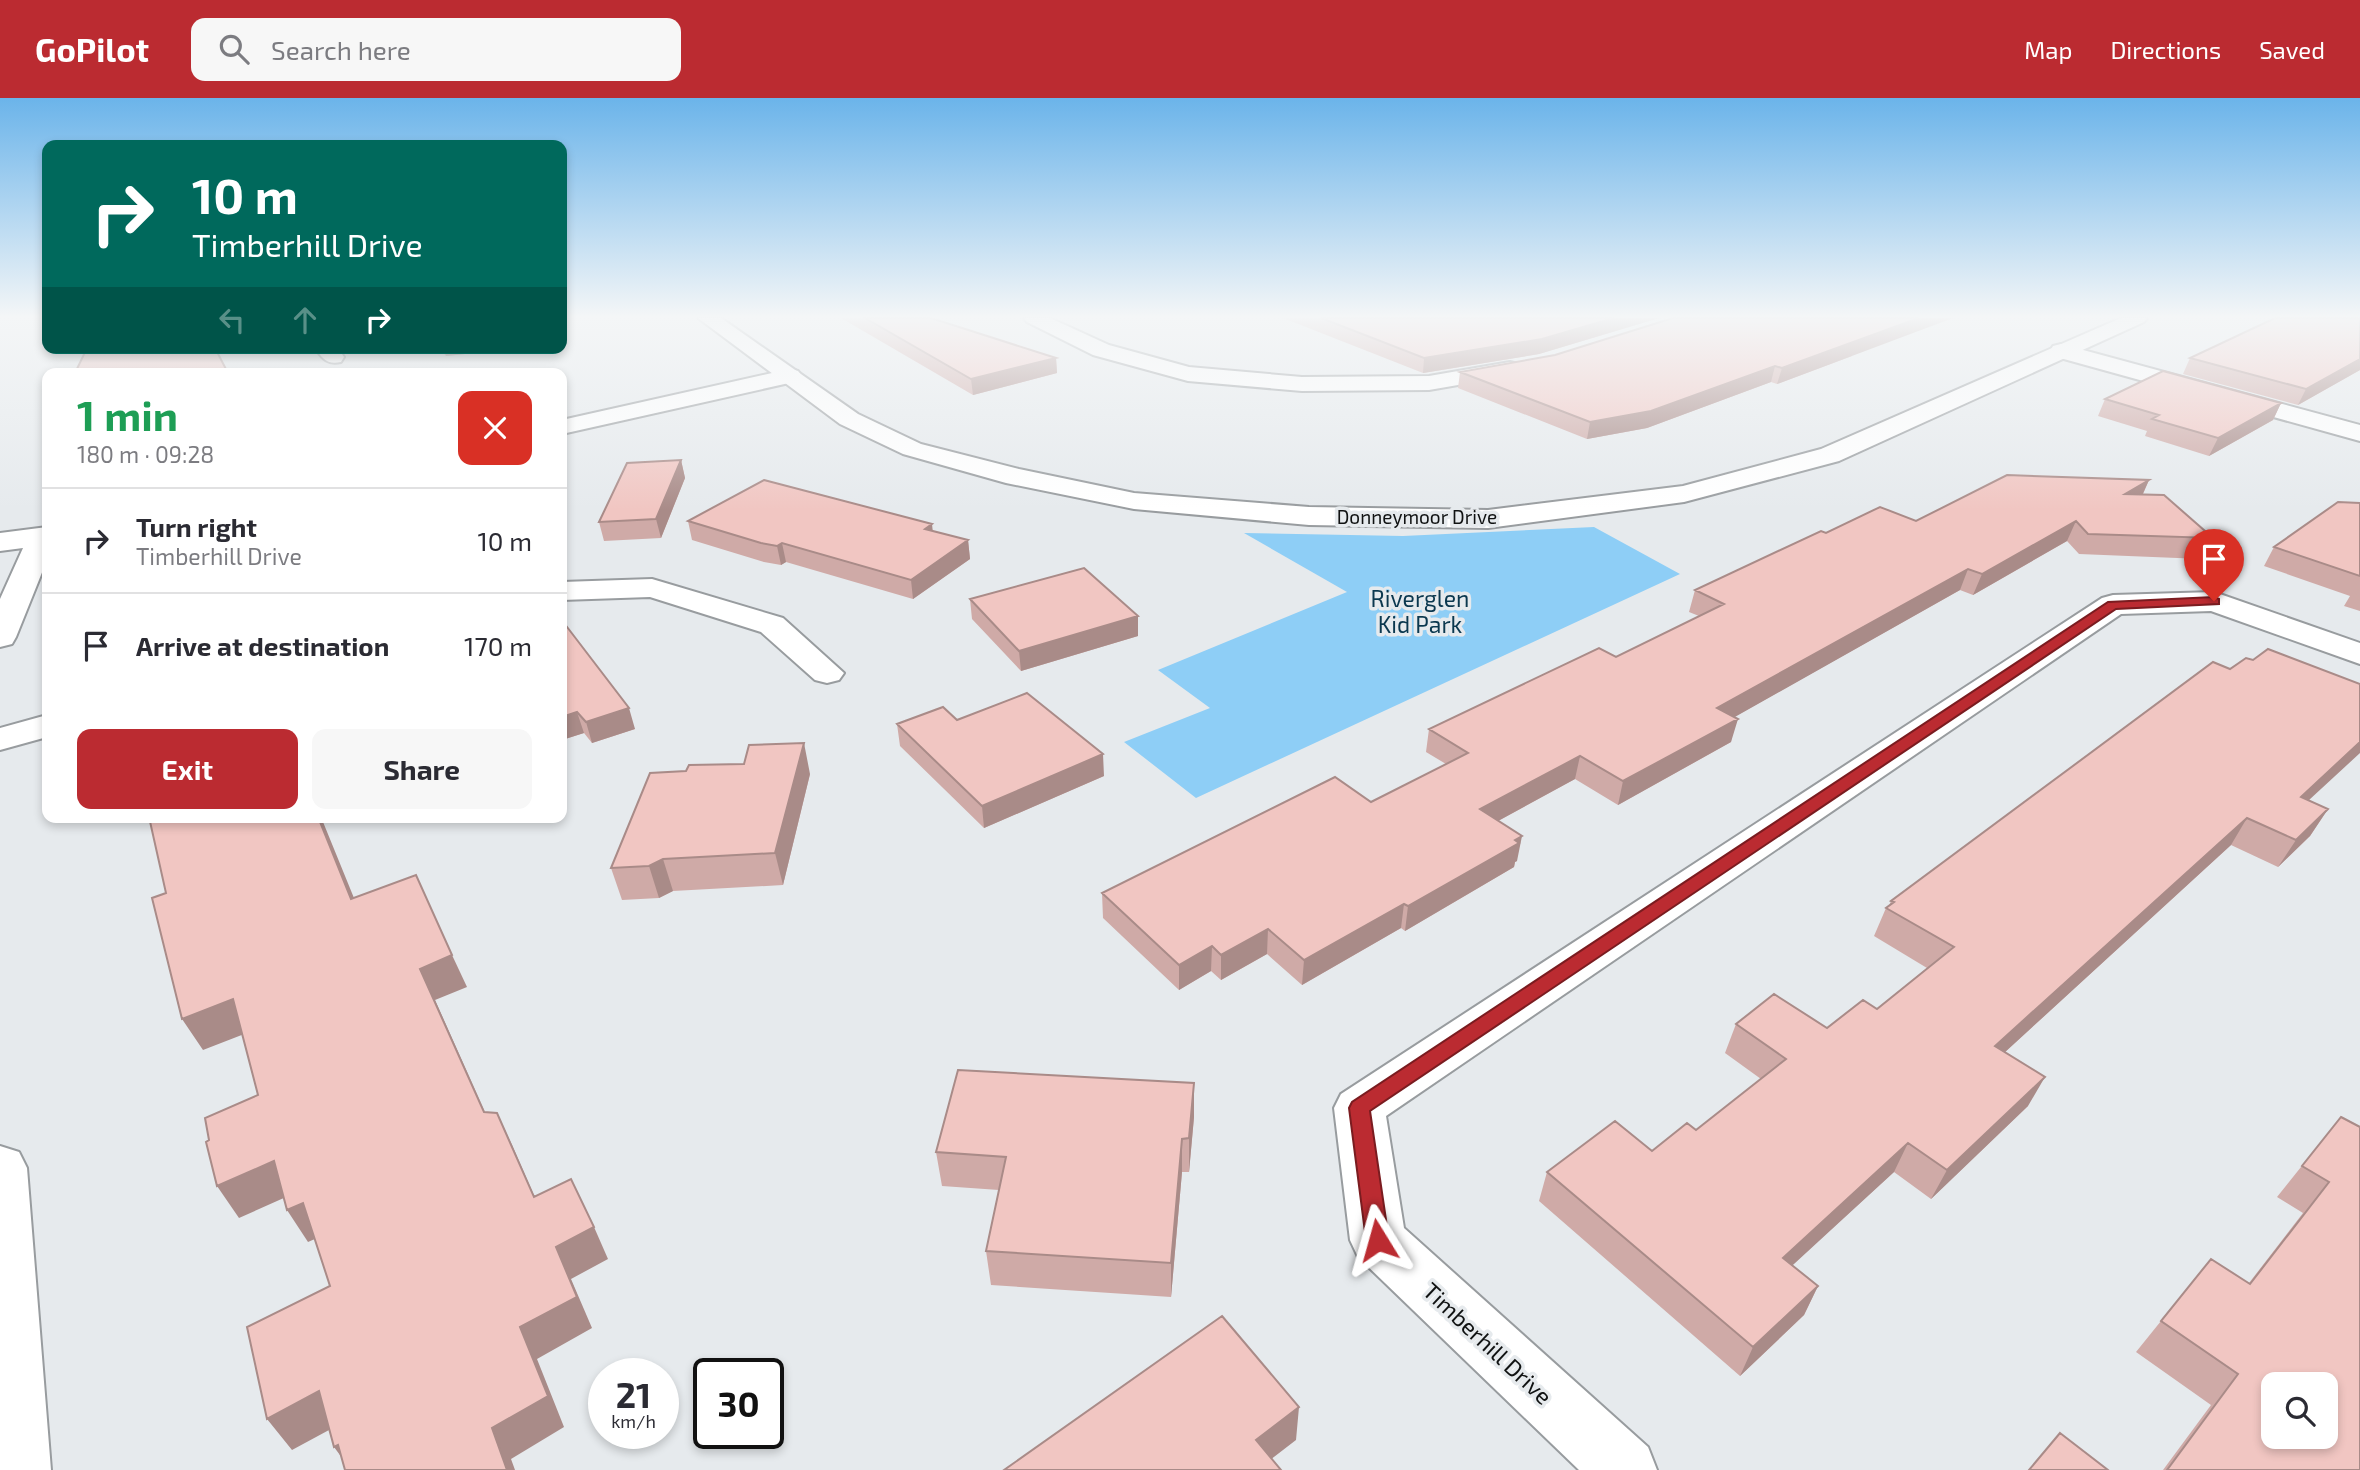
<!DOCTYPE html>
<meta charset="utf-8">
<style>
:root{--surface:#fff;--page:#f7f7f7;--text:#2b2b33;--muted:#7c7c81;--line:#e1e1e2;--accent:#bb2b31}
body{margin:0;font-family:"Exo 2",sans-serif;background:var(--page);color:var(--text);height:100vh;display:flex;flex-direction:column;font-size:26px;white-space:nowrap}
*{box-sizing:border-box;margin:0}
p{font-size:23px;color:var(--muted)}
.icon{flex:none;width:38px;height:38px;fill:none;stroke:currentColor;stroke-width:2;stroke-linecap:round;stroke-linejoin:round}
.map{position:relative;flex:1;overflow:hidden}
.drawer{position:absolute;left:42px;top:270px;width:525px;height:455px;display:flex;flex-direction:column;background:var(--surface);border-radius:14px;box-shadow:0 4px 10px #0003}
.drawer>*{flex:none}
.guide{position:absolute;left:42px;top:42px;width:525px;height:214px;border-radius:14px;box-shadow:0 4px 10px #0003;background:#00695c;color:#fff;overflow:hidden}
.controls{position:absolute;left:2261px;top:1274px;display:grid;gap:14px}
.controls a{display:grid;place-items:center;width:77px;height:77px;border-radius:14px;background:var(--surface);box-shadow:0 4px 10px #0003;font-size:35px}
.speed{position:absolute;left:588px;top:1260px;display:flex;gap:14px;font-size:35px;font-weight:700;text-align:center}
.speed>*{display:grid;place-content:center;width:91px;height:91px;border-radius:50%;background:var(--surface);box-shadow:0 4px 10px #0003;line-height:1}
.speed small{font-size:18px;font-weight:400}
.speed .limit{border:4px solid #111;border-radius:10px;background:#fff;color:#111}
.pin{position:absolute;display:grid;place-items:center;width:60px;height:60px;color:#fff;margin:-72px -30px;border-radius:50% 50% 50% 0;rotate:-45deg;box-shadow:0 0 7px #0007}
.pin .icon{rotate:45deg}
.me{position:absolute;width:77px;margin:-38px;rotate:352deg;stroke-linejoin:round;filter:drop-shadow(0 0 5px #0008)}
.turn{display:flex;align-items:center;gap:24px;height:147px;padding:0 35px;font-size:32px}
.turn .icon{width:91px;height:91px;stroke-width:2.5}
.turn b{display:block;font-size:49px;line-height:60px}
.lanes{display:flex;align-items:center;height:66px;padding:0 35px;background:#0003;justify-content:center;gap:35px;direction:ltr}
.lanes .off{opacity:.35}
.round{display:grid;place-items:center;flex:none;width:74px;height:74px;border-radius:14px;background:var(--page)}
.headline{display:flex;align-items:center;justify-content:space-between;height:119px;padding:0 35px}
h1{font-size:42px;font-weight:700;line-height:52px;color:#1e9e55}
.action{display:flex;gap:14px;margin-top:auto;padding:14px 35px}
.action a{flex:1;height:80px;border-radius:14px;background:var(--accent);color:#fff;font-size:28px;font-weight:700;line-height:80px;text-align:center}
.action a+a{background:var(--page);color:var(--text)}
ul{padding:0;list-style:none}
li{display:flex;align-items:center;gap:21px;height:105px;padding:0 35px;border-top:2px solid var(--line)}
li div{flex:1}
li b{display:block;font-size:26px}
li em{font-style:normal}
header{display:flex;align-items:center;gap:42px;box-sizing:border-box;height:98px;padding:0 35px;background:var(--accent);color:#fff}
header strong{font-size:33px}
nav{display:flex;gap:38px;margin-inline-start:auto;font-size:24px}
.search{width:490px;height:63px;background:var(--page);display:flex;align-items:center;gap:18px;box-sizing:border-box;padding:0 24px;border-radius:14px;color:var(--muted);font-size:26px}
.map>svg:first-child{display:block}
.green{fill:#8ecef6}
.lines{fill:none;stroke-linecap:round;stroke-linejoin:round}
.minor-casing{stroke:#989c9f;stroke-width:4}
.tertiary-casing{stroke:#989c9f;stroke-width:4}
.minor{fill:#fff;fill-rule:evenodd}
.tertiary{fill:#fff;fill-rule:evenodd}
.wall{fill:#cfaaa7}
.shaded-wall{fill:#a98b88}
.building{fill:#f1c6c2;stroke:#a98b88;stroke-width:2;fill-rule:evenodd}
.route{fill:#bb2b31;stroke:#7a1c20;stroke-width:2}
.labels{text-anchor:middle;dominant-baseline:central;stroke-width:7;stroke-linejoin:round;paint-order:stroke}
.far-street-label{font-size:19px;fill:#101212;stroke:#e6eaed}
.park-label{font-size:23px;fill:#0b384f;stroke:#e6eaed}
.street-label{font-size:23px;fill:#101212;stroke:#e6eaed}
</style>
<header>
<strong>GoPilot</strong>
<div class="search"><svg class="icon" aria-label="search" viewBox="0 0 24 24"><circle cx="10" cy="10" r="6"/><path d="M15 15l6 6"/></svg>Search here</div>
<nav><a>Map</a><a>Directions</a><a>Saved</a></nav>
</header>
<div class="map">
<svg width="2360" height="1372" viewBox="0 0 2360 1372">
<rect width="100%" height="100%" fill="#e6eaed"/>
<path class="green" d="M 1594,429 L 1680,476 L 1196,700 L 1124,644 L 1210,610 L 1158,572 L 1347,494 L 1244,435 L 1403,438 Z"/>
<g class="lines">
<g class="minor-casing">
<path id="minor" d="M 1024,220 L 1050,220 L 1109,247 L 1189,269 L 1302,279 L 1429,278 L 1510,264 L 1518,266 L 1521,271 L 1518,276 L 1510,278 L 1429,292 L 1302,293 L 1188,283 L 1093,257 L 1027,224 Z
M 2061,246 L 2360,327 L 2360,343 L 2053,258 L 2050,253 L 2053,248 Z
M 315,250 L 338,250 L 344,259 L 341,264 C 327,267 323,261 315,250 Z
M 790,271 L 798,273 L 802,278 L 798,283 L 562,336 L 562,322 Z
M 47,429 L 47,462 L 16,539 L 12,546 L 0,549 L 0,501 L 23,450 L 0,453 L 0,435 Z
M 652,481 L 783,520 L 844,575 L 839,582 L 827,585 L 815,582 L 761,534 L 650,499 L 562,502 L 562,484 Z
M 2214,494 L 2360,545 L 2360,566 L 2211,513 L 2121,516 L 1386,1018 L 1404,1130 L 1648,1349 L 1657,1372 L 1579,1372 L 1358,1159 L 1350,1142 L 1334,1010 L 1341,996 L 2102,500 L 2113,497 Z
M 47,617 L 47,639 L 0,652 L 0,630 Z
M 0,1048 L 19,1054 L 27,1070 L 51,1372 L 0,1372 Z"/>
</g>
<g class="tertiary-casing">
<path id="tertiary" d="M 698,220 L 721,220 L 858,316 L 921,346 L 1019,371 L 1134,395 L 1309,409 L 1488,412 L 1683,388 L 1821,351 L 2121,220 L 2147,220 L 2144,224 L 1839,363 L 1684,404 L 1488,430 L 1309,427 L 1134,411 L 1006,385 L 903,356 L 840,326 Z"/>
</g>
<use href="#minor" class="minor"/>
<use href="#tertiary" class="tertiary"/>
</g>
<path class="wall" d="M 841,220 L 932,220 L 1056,260 L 1057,275 L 973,297 Z
M 1283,220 L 1659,220 L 1539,256 L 1423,275 Z
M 2360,220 L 2360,272 L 2298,307 L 2183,276 L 2190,260 Z
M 439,250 L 521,250 L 446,258 Z
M 1555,257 L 1852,258 L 1777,286 L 1771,284 L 1647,330 L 1587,341 L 1458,290 L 1460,274 Z
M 2105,301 L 2281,305 L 2273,322 L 2209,358 L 2145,338 L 2147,333 L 2098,318 Z
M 681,362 L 685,380 L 661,440 L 604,443 L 599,424 Z
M 2149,382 L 2143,396 L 2213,440 L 2202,461 L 2079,456 L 2067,443 L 1973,497 L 1960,492 L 1734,619 L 1731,644 L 1618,707 L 1575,681 L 1498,723 L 1517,763 L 1515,764 L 1514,769 L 1405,833 L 1401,830 L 1302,887 L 1267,856 L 1221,882 L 1211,873 L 1179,892 L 1103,820 L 1102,795 L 1371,704 L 1446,666 L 1426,654 L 1429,631 L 1616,559 L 1699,518 L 1689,514 L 1695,492 L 1826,435 L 1916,423 Z
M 2360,405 L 2360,513 L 2344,508 L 2350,498 L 2264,468 L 2274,449 Z
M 688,423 L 933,433 L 968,442 L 970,461 L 913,501 L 786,464 L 781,467 L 764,464 L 692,442 Z
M 970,501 L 1138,538 L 1021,573 L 972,521 Z
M 562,526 L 635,631 L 592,645 L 584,635 L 562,642 Z
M 957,622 L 1104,678 L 984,730 L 900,648 L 897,626 Z
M 810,676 L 783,787 L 673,793 L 659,800 L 622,802 L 611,770 Z
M 2309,703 L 2328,711 L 2310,738 L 2278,769 L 2231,747 L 2005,954 L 2028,1008 L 1931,1101 L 1894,1074 L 1792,1167 L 1818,1188 L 1804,1217 L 1740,1278 L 1539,1103 L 1547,1074 L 1652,1053 L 1696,1032 L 1761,981 L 1725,955 L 1736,926 L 1827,930 L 1877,911 L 1927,870 L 1874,838 L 1886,810 L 1889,808 L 1891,803 Z
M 1194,1019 L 1189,1074 L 1182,1074 L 1171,1199 L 991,1187 L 986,1153 L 999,1092 L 942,1088 L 936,1054 Z
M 2341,1019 L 2360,1372 L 2163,1372 L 2211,1307 L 2136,1254 L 2161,1223 L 2249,1185 L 2303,1115 L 2277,1099 Z"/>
<path class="shaded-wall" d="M 1614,220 L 1659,220 L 1539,256 L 1423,275 L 1424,260 Z
M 1919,220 L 1953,220 L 1777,286 L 1782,270 Z
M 444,250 L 521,250 L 446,258 Z
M 1056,260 L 1057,275 L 973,297 L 971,281 Z
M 2360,261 L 2360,272 L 2298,307 L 2306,291 Z
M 1775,268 L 1771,284 L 1647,330 L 1587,341 L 1590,324 Z
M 2281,305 L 2273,322 L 2209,358 L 2218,340 Z
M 681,362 L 685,380 L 661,440 L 656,421 Z
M 2149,382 L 2140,402 L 2125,396 Z
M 2076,423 L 2067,443 L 1973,497 L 1982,476 Z
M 932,426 L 934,445 L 925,431 Z
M 968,442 L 970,461 L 913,501 L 911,482 Z
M 782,445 L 786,464 L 781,467 L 777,448 Z
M 1968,471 L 1960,492 L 1710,633 L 1717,610 Z
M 1138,518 L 1138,538 L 1021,573 L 1019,553 Z
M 629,610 L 635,631 L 592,645 L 586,624 Z
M 577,614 L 584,635 L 562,642 L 562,619 Z
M 1738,621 L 1731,644 L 1618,707 L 1623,683 Z
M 2360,644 L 2360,655 L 2283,726 L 2301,699 Z
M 804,645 L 810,676 L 783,787 L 775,755 Z
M 1103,656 L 1104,678 L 984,730 L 982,708 Z
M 1580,658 L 1575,681 L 1476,735 L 1480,711 Z
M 2328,711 L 2310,738 L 2278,769 L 2296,742 Z
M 318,719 L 321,719 L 367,832 L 351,801 Z
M 2247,720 L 2231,747 L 1980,977 L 1995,948 Z
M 1522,738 L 1517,763 L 1515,764 L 1514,769 L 1405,833 L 1408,808 Z
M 663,761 L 673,793 L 659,800 L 649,768 Z
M 1404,806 L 1401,830 L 1302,887 L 1304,862 Z
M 1268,831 L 1267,856 L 1221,882 L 1221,857 Z
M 1212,848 L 1211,873 L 1179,892 L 1179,867 Z
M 452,857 L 467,889 L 435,902 L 499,1046 L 420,871 Z
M 233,901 L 252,933 L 203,952 L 182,921 Z
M 2045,979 L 2028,1008 L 1931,1101 L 1947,1072 Z
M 1194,985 L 1194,1019 L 1189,1074 L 1189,1040 Z
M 497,1015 L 512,1047 L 549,1132 L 534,1099 Z
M 1182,1041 L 1182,1074 L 1171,1199 L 1171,1165 Z
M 1908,1045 L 1894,1074 L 1769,1189 L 1783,1160 Z
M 274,1063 L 295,1095 L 239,1120 L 217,1088 Z
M 303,1105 L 324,1137 L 308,1144 L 287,1112 Z
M 594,1129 L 608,1161 L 571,1181 L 592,1230 L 537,1261 L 564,1329 L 511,1361 L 515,1372 L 507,1372 L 492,1330 L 520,1229 L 556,1149 Z
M 1818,1188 L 1804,1217 L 1740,1278 L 1753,1249 Z
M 319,1293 L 342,1325 L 292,1352 L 267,1321 Z
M 1299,1309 L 1296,1342 L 1257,1372 L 1256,1342 Z
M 338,1347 L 351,1372 L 334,1349 Z"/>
<path class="building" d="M 865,220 L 931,220 L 1056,260 L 971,281 Z
M 1321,220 L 1614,220 L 1542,241 L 1424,260 Z
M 1673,220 L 1919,220 L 1782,270 L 1775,268 L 1651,313 L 1590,324 L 1460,274 L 1555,257 Z
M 2275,220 L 2360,220 L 2360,261 L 2306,291 L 2190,260 Z
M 87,250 L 215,250 L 228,275 L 75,275 Z
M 2163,273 L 2281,305 L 2218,340 L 2152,321 L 2159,317 L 2105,301 Z
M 681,362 L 656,421 L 599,424 L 627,365 Z
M 2007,377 L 2149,382 L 2125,396 L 2164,397 L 2213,440 L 2088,436 L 2076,423 L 1982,476 L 1968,471 L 1717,610 L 1738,621 L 1623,683 L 1580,658 L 1480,711 L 1522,738 L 1515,742 L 1519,745 L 1408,808 L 1404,806 L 1304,862 L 1268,831 L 1221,857 L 1212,848 L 1179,867 L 1102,795 L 1335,679 L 1371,704 L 1468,655 L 1429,631 L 1599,550 L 1616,559 L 1724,506 L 1695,492 L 1821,433 L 1826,435 L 1880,409 L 1916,423 Z
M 764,382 L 932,426 L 925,431 L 968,442 L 911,482 L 782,445 L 777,448 L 761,445 L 688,423 Z
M 2338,404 L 2360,405 L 2360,478 L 2274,449 Z
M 1084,470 L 1138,518 L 1019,553 L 970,501 Z
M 564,525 L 629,610 L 586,624 L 577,614 L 562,619 L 562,526 Z
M 2268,551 L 2360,586 L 2360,644 L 2301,699 L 2328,711 L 2296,742 L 2247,720 L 1995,948 L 2045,979 L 1947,1072 L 1908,1045 L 1783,1160 L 1818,1188 L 1753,1249 L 1547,1074 L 1615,1023 L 1652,1053 L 1687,1025 L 1696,1032 L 1786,961 L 1736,926 L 1774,896 L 1827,930 L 1863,902 L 1877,911 L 1954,849 L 1886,810 L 1894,804 L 1891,803 L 2213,564 L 2230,571 L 2246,560 L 2253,562 Z
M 1027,595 L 1103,656 L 982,708 L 897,626 L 943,609 L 957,622 Z
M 804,645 L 775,755 L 663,761 L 649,768 L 611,770 L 650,675 L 686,673 L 689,667 L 744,666 L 749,647 Z
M 149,719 L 318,719 L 351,801 L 416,777 L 452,857 L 420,871 L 484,1014 L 497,1015 L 534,1099 L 571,1081 L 594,1129 L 556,1149 L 577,1199 L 520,1229 L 548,1298 L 492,1330 L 507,1372 L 345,1372 L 338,1347 L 334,1349 L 319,1293 L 267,1321 L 247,1229 L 330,1188 L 303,1105 L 287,1112 L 274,1063 L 217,1088 L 206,1044 L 209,1042 L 205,1020 L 258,997 L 233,901 L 182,921 L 152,800 L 166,795 Z
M 958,972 L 1194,985 L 1189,1040 L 1182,1041 L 1171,1165 L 986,1153 L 1006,1059 L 936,1054 Z
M 2341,1019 L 2360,1029 L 2360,1372 L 2167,1372 L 2238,1276 L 2161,1223 L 2211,1161 L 2250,1186 L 2329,1084 L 2302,1068 ZM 2273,1286 L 2326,1286 L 2326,1339 L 2273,1339 Z
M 1222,1218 L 1299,1309 L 1256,1342 L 1281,1372 L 1004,1372 Z
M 2060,1335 L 2108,1372 L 2029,1372 Z"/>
<linearGradient id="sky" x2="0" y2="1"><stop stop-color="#6bb4ea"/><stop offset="0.53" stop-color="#f4f6f7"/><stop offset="1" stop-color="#f4f6f7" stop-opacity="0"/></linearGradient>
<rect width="2360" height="412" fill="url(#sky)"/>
<path class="route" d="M 2214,499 L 2219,501 L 2219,506 L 2116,511 L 1370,1013 L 1389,1142 L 1386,1149 L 1378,1152 L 1369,1149 L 1366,1142 L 1349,1010 L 1352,1004 L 2108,504 Z"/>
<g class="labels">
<g class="far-street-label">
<text x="1417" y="418">Donneymoor Drive</text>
</g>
<g class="park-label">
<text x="1420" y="500">Riverglen<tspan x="1420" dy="26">Kid Park</tspan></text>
</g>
<g class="street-label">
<text transform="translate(1488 1245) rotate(43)">Timberhill Drive</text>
</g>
</g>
</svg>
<div class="controls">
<a><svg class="icon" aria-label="search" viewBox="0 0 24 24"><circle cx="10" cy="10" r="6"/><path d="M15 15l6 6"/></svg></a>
</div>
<div class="speed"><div>21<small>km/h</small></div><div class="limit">30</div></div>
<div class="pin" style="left:2214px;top:503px;background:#d93025"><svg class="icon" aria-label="arrive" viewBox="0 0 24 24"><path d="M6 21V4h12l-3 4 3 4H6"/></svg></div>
<svg class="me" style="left:1378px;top:1142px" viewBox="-20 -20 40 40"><path d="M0-17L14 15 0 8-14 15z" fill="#bb2b31" stroke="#fff" stroke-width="4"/></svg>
<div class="guide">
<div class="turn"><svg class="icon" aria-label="right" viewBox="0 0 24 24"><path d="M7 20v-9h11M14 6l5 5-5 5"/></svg><div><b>10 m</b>Timberhill Drive</div></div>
<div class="lanes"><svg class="icon off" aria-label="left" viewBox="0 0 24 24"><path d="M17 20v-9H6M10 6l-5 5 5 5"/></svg><svg class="icon off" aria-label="ahead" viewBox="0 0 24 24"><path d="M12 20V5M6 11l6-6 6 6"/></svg><svg class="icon" aria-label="right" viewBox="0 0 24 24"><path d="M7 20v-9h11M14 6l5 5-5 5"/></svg></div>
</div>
<section class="drawer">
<div class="headline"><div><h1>1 min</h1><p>180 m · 09:28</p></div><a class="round" style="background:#d93025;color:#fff"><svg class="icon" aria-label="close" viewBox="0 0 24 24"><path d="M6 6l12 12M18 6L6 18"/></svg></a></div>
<ul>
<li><svg class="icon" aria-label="right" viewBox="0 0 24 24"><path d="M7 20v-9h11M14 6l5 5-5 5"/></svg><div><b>Turn right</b><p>Timberhill Drive</p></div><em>10 m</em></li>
<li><svg class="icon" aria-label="arrive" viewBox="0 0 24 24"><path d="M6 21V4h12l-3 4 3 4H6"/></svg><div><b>Arrive at destination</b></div><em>170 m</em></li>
</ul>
<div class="action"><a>Exit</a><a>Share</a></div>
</section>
</div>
